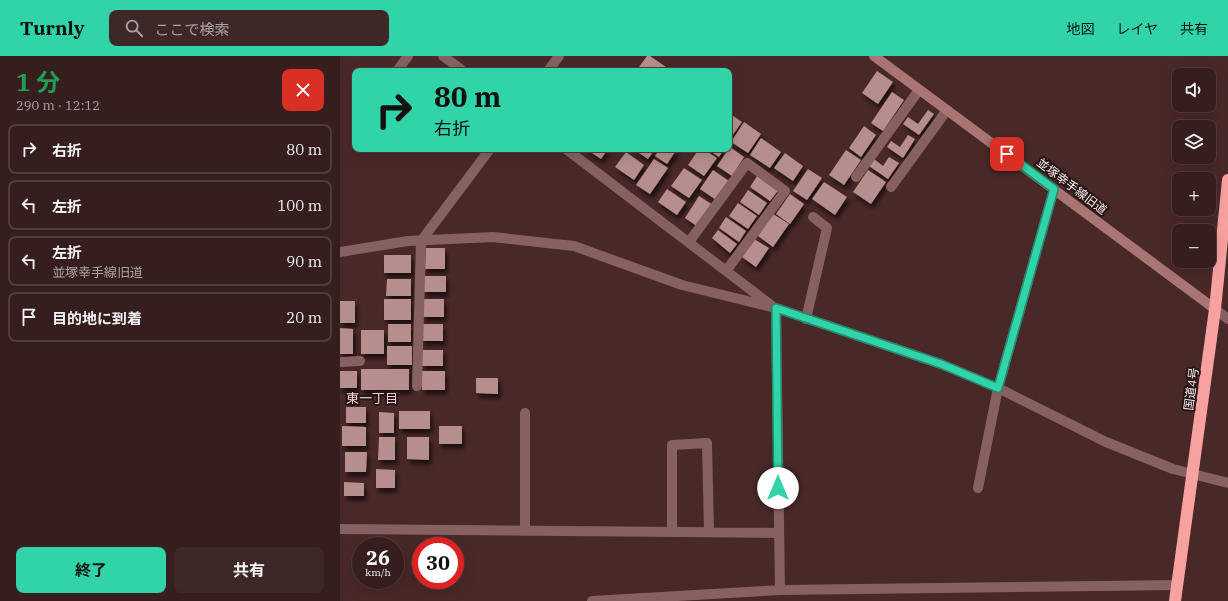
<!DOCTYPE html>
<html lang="ja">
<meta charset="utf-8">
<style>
:root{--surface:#371e1e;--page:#3e2727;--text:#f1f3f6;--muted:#aaa2a4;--line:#513c3c;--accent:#31d4a9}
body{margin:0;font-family:"IBM Plex Serif","Noto Sans JP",serif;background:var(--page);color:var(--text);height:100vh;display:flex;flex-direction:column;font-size:15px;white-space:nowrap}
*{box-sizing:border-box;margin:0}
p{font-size:13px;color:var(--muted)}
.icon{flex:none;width:22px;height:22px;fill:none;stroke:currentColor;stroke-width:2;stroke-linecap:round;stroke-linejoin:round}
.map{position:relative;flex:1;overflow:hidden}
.side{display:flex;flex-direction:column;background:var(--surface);width:340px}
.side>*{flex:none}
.hud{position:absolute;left:12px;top:12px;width:380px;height:84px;border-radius:8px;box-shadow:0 4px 16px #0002,0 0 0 1px var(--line);background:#31d4a9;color:#111;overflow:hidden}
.tools{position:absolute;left:832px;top:12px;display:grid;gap:8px}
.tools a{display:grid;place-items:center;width:44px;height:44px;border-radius:8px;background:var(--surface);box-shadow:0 4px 16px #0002,0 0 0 1px var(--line);font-size:20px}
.speed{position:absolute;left:12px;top:481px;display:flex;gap:8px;font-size:20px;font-weight:700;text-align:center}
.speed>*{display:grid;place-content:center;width:52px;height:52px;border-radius:50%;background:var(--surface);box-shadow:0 4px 16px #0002,0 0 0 1px var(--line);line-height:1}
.speed small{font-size:10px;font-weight:400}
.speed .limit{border:6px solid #d22;background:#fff;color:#111}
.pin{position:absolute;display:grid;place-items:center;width:34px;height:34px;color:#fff;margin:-17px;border-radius:8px;box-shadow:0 2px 6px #0006}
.me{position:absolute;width:44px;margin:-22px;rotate:0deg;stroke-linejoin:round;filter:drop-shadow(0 0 3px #0008)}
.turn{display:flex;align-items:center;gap:14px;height:84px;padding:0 16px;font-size:18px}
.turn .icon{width:52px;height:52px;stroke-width:2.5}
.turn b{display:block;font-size:28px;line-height:34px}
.round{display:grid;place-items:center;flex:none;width:42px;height:42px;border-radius:8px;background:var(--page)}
.headline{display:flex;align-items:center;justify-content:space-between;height:68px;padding:0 16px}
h1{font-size:24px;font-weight:700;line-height:30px;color:#1e9e55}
.primary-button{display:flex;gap:8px;margin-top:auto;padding:8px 16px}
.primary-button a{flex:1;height:46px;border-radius:8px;background:var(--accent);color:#111;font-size:16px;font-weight:700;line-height:46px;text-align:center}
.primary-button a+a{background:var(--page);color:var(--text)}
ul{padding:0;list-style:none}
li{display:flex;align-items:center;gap:12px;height:50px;margin:0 8px 6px;padding:0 8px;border:2px solid var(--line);border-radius:8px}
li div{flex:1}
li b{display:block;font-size:15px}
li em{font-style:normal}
header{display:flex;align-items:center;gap:24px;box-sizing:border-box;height:56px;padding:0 20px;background:var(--accent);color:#111}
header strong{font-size:19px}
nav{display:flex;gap:22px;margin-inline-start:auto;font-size:14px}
.search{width:280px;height:36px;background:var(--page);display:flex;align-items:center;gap:10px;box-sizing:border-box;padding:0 14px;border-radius:8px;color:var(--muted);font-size:15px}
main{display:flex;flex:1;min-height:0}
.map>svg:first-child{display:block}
.building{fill:#b68e8d;filter:url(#shadow)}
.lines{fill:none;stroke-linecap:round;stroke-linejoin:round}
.street{stroke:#876161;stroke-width:10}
.secondary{stroke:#a97474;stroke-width:10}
.highway{stroke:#f7a2a1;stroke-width:12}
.route-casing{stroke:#208a6e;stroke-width:10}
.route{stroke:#31d4a9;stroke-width:7}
.labels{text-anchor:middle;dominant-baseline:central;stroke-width:4;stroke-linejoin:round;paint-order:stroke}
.street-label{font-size:12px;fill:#feebeb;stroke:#251616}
.neighbourhood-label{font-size:13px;fill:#fcd0cf;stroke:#251616}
</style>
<header>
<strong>Turnly</strong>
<div class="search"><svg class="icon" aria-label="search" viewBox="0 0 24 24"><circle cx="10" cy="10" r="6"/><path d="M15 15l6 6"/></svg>ここで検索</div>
<nav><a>地図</a><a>レイヤ</a><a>共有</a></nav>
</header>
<main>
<section class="side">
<div class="headline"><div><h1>1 分</h1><p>290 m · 12:12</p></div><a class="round" style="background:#d93025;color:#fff"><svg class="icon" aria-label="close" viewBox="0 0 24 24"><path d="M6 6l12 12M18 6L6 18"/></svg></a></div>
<ul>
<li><svg class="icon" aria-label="right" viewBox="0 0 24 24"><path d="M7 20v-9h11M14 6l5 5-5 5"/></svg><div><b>右折</b></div><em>80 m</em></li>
<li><svg class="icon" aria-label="left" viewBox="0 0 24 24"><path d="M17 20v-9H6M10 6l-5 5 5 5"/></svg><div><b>左折</b></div><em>100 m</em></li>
<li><svg class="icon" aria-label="left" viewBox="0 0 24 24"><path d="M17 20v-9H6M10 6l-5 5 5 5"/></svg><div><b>左折</b><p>並塚幸手線旧道</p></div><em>90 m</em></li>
<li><svg class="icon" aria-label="arrive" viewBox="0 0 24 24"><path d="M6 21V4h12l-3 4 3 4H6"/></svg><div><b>目的地に到着</b></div><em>20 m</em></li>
</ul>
<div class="primary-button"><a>終了</a><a>共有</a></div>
</section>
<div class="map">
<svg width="888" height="545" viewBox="0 0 888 545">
<defs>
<filter id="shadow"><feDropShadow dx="2.5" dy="4.5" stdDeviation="2" flood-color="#0009"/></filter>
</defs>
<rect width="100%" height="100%" fill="#492828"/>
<path class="building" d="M 307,0 L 310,0 L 326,11 L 323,15 L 296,15 Z
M 537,15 L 553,26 L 538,48 L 522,37 Z
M 552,36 L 564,44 L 543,75 L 531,67 Z
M 588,54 L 594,58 L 579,79 L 563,68 L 568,61 L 578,68 Z
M 389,57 L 402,66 L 392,80 L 389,78 Z
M 404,66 L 421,78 L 408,97 L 391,86 Z
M 524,70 L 536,79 L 521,101 L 509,92 Z
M 568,79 L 575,83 L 563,102 L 547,91 L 551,85 L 560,91 Z
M 421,82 L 441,96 L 430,112 L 410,99 Z
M 390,91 L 404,101 L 392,120 L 377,110 Z
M 246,93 L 268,93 L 261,103 Z
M 293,93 L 315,93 L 308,103 Z
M 320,93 L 337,93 L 327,108 L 315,100 Z
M 359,93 L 363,93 L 377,102 L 364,120 L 348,109 Z
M 367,93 L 384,93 L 379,101 Z
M 506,94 L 521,104 L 504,129 L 489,119 Z
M 286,96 L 304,109 L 294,124 L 275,111 Z
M 445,97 L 463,110 L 453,125 L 434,112 Z
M 549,101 L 559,107 L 548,123 L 529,110 L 534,103 L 543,110 Z
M 314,103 L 328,112 L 310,138 L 296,129 Z
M 344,112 L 362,124 L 349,142 L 331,130 Z
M 468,113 L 482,122 L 467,144 L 453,135 Z
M 373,114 L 389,125 L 376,144 L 360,133 Z
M 528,114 L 546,126 L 531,148 L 513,136 Z
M 419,117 L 440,132 L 430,145 L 410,131 Z
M 484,126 L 507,141 L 495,159 L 472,143 Z
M 327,133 L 346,146 L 337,159 L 318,146 Z
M 408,134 L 427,147 L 419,159 L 400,146 Z
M 450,138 L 464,148 L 450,168 L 436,158 Z
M 359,140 L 373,149 L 358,171 L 345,162 Z
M 398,147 L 417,160 L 408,173 L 389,160 Z
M 433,158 L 449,168 L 433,191 L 418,180 Z
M 386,161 L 406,175 L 399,186 L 379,172 Z
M 378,174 L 397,188 L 390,197 L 372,182 Z
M 414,183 L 429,192 L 416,211 L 402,201 Z
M 86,192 L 105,192 L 105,213 L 85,213 Z
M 44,199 L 71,199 L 71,217 L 44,217 Z
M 84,220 L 106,220 L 106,236 L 84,236 Z
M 47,223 L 71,223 L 71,240 L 46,240 Z
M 44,243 L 71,243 L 71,264 L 44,264 Z
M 82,243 L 104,243 L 104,261 L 83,261 Z
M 0,245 L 15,245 L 15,267 L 0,267 Z
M 48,268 L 71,268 L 71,286 L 48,286 Z
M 81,268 L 103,268 L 103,285 L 81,285 Z
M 0,272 L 13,273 L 13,298 L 0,298 Z
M 21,274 L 44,274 L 44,298 L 21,298 Z
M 47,290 L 72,290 L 72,309 L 47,309 Z
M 82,294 L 103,294 L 103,310 L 82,310 Z
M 21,313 L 69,313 L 69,334 L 21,334 Z
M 0,315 L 17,315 L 17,332 L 0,332 Z
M 82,315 L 105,315 L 105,334 L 82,334 Z
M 136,322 L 158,322 L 158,338 L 136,337 Z
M 6,351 L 26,351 L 26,367 L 6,367 Z
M 59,355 L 90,355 L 90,373 L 59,373 Z
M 39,356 L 54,357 L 54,377 L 39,377 Z
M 2,370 L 26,371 L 26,390 L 2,390 Z
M 99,370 L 122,370 L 122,388 L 99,388 Z
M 39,381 L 55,381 L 55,404 L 38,404 Z
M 67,381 L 89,381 L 89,404 L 67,403 Z
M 5,396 L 27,396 L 26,416 L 5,416 Z
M 36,413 L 55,414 L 55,432 L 36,432 Z
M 4,426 L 24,427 L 24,440 L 4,440 Z"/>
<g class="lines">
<path class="street" d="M 103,0 L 123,15
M 57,15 L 68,0
M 208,15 L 219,0
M 226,93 L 432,250
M 516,121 L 579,34
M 551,131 L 607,54
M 349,186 L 407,107 L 445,135 L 386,215
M 0,196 L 68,185 L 153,181 L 234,190 L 342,229 L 436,252 L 601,308 L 658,332 L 766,386 L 833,413 L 888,427
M 436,252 L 440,534
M 875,253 L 888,263
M 466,263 L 487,172 L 473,161
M 0,306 L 20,305
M 77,330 L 81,185 L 150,93
M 185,357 L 185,475
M 638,432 L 658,332 L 714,133
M 0,473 L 439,477
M 332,476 L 332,389 L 367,387 L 369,476
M 252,545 L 440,534 L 838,529"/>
<path class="secondary" d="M 534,0 L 875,253"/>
<path class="highway" d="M 835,545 L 875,253 L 888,124"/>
</g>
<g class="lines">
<g class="route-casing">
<path id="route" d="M 438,432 L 436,252 L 601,308 L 658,332 L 714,133 L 667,98"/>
</g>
<use href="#route" class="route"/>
</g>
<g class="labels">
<g class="street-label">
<text transform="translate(732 130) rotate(37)">並塚幸手線旧道</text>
<text transform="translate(851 333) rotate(-82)">国道4号</text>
</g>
<g class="neighbourhood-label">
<text x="32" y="342">東一丁目</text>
</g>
</g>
</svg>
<div class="tools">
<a><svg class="icon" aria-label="sound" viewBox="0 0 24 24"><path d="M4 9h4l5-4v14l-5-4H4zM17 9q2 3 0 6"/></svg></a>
<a><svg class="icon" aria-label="layers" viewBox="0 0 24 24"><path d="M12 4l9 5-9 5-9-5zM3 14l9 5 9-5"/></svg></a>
<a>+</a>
<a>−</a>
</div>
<div class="speed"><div>26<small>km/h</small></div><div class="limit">30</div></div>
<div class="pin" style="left:667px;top:98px;background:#d93025"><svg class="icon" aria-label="arrive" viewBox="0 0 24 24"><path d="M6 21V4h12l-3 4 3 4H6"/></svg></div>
<svg class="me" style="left:438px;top:432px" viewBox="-20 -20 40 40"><circle r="19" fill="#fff"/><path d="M0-13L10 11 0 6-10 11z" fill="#31d4a9"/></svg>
<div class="hud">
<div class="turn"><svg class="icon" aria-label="right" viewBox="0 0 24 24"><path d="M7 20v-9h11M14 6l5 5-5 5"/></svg><div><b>80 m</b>右折</div></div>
</div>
</div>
</main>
